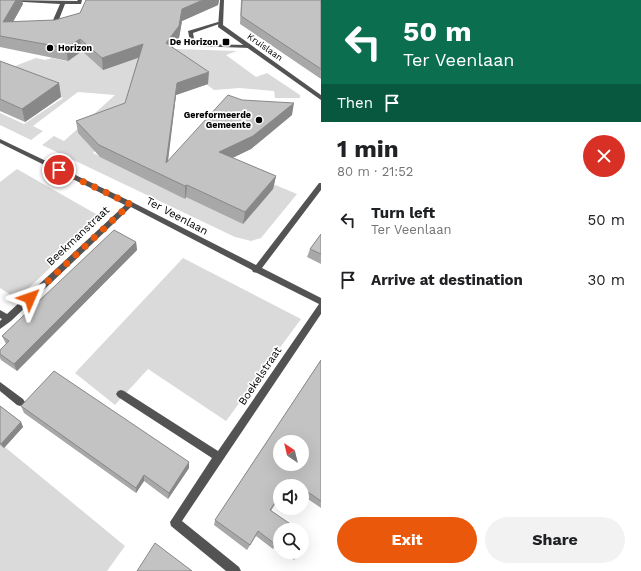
<!DOCTYPE html>
<meta charset="utf-8">
<style>
:root{--surface:#fff;--page:#f2f2f2;--text:#202124;--muted:#757577;--accent:#ea580c}
body{margin:0;font-family:"Work Sans",sans-serif;background:var(--page);color:var(--text);height:100vh;display:flex;flex-direction:column;font-size:15px;white-space:nowrap}
*{box-sizing:border-box;margin:0}
p{font-size:13px;color:var(--muted)}
.icon{flex:none;width:22px;height:22px;fill:none;stroke:currentColor;stroke-width:2;stroke-linecap:round;stroke-linejoin:round}
.map{position:relative;flex:1;overflow:hidden}
.side{display:flex;flex-direction:column;background:var(--surface);width:320px}
.side>*{flex:none}
.hud{background:#0b6e4f;color:#fff;overflow:hidden}
.needle{width:26px;rotate:325deg}
.fabs{position:absolute;left:273px;top:435px;display:grid;gap:8px}
.fabs a{display:grid;place-items:center;width:36px;height:36px;border-radius:50%;background:var(--surface);box-shadow:0 4px 16px #0002;font-size:20px}
.pin{position:absolute;display:grid;place-items:center;width:34px;height:34px;color:#fff;margin:-17px;border:2px solid #fff;border-radius:50%;box-shadow:0 1px 4px #0007}
.me{position:absolute;width:44px;margin:-22px;rotate:47deg;stroke-linejoin:round;filter:drop-shadow(0 0 3px #0008)}
.turn{display:flex;align-items:center;gap:14px;height:84px;padding:0 16px;font-size:18px}
.turn .icon{width:52px;height:52px;stroke-width:2.5}
.turn b{display:block;font-size:28px;line-height:34px}
.then{display:flex;align-items:center;height:38px;padding:0 16px;background:#0003;gap:8px;font-size:15px}
.round{display:grid;place-items:center;flex:none;width:42px;height:42px;border-radius:21px;background:var(--page)}
.summary{display:flex;align-items:center;justify-content:space-between;height:68px;padding:0 16px}
h1{font-size:24px;font-weight:700;line-height:30px}
.primary-button{display:flex;gap:8px;margin-top:auto;padding:8px 16px}
.primary-button a{flex:1;height:46px;border-radius:24px;background:var(--accent);color:#fff;font-size:16px;font-weight:700;line-height:46px;text-align:center}
.primary-button a+a{background:var(--page);color:var(--text)}
ul{padding:0;list-style:none}
li{display:flex;align-items:center;gap:12px;height:60px;padding:0 16px}
li div{flex:1}
li b{display:block;font-size:15px}
li em{font-style:normal}
main{display:flex;flex:1;min-height:0}
.map>svg:first-child{display:block}
.green{fill:#dadada}
.lines{fill:none;stroke-linecap:round;stroke-linejoin:round}
.service{fill:#535353;fill-rule:evenodd}
.minor{fill:#535353;fill-rule:evenodd}
.wall{fill:#a8a8a8}
.shaded-wall{fill:#888}
.building{fill:#c3c3c3;stroke:#888;fill-rule:evenodd}
.route{stroke:#ea580c;stroke-width:7;stroke-dasharray:0 12.6}
.poi-dot{fill:#000;stroke:#fff;stroke-width:1.5}
.labels{text-anchor:middle;dominant-baseline:central;stroke-width:3.5;stroke-linejoin:round;paint-order:stroke}
.far-poi-label{font-size:9px;font-weight:bold;fill:#000;stroke:#fff;text-anchor:end}
.far-street-label{font-size:9px;fill:#000;stroke:#fff}
.street-label{font-size:11px;fill:#000;stroke:#fff}
</style>
<main>
<div class="map">
<svg width="321" height="571" viewBox="0 0 321 571">
<rect width="100%" height="100%" fill="#fff"/>
<path class="green" d="M 82,45 L 142,57 L 137,59 L 152,73 L 93,153 L 241,222 L 273,184 L 297,194 L 261,238 L 251,241 L 235,237 L 42,145 L 54,136 L 64,141 L 115,95 L 78,92 L 33,126 L 43,131 L 31,140 L 0,125 L 0,113 L 24,124 L 63,98 L 19,78 L 15,66 L 36,58 L 45,60 L 52,58 L 66,61 Z
M 175,49 L 237,51 L 226,55 L 256,77 L 267,73 L 300,95 L 300,98 L 275,98 L 274,91 L 240,88 L 214,90 L 189,71 L 175,53 Z
M 17,169 L 103,218 L 17,299 L 0,288 L 0,182 Z
M 183,258 L 301,319 L 226,421 L 148,369 L 115,405 L 75,373 Z
M 0,443 L 125,546 L 107,571 L 0,571 Z"/>
<g class="lines">
<path class="service" d="M 218,22 L 222,23 L 193,33 L 195,44 L 249,45 L 252,47 L 251,48 L 191,46 L 188,31 Z"/>
<path class="minor" d="M 4,0 L 77,1 L 78,0 L 82,0 L 81,4 L 65,4 L 56,27 L 53,29 L 50,27 L 60,4 L 6,1 Z
M 220,0 L 224,0 L 223,25 L 321,95 L 321,100 L 218,27 Z
M 0,139 L 132,202 L 256,265 L 319,183 L 321,183 L 321,190 L 262,268 L 321,298 L 321,314 L 182,521 L 239,567 L 241,571 L 226,571 L 171,526 L 170,522 L 212,458 L 118,397 L 116,394 L 118,391 L 121,390 L 124,391 L 218,451 L 319,304 L 257,273 L 253,272 L 252,270 L 131,207 L 11,321 L 0,329 L 0,321 L 2,319 L 0,318 L 0,310 L 7,314 L 125,205 L 0,143 Z
M 0,382 L 23,399 L 25,402 L 23,405 L 20,406 L 17,405 L 0,391 Z"/>
</g>
<path class="wall" d="M 0,0 L 23,4 L 13,22 L 55,20 L 80,13 L 86,0 L 219,0 L 218,5 L 182,21 L 179,38 L 172,47 L 208,84 L 176,95 L 168,161 L 292,115 L 251,149 L 232,158 L 276,176 L 273,189 L 243,224 L 186,197 L 185,199 L 100,157 L 78,133 L 76,121 L 125,103 L 138,58 L 103,70 L 82,51 L 68,61 L 0,47 Z
M 241,0 L 321,0 L 321,79 L 240,24 Z
M 0,61 L 59,83 L 61,97 L 25,122 L 0,111 Z
M 321,234 L 321,264 L 307,257 L 310,249 Z
M 136,242 L 137,250 L 17,371 L 1,360 L 0,358 L 0,350 L 6,344 L 2,336 Z
M 321,360 L 321,508 L 302,495 L 302,486 L 288,486 L 287,485 L 286,486 L 280,486 L 280,496 L 271,511 L 280,530 L 280,549 L 275,545 L 273,549 L 256,536 L 247,550 L 214,525 L 215,520 Z
M 0,406 L 21,422 L 23,427 L 4,448 L 0,445 Z
M 21,406 L 189,468 L 168,499 L 144,481 L 136,493 L 24,413 Z
M 284,552 L 300,552 L 294,560 Z"/>
<path class="shaded-wall" d="M 16,0 L 22,0 L 23,4 L 6,34 L 3,22 Z
M 203,0 L 219,0 L 218,5 L 182,21 L 179,38 L 166,56 L 166,43 L 182,9 Z
M 80,39 L 82,51 L 68,61 L 66,48 Z
M 143,44 L 143,56 L 103,70 L 102,58 Z
M 209,72 L 208,84 L 176,95 L 166,176 L 166,163 L 177,83 Z
M 59,83 L 61,97 L 25,122 L 22,109 Z
M 294,103 L 292,115 L 251,149 L 218,165 L 219,152 Z
M 276,176 L 273,189 L 243,224 L 245,212 Z
M 187,185 L 186,197 L 185,199 L 185,186 Z
M 136,242 L 137,250 L 17,371 L 14,364 Z
M 21,422 L 23,427 L 4,448 L 1,444 Z
M 189,462 L 189,468 L 168,499 L 169,493 Z
M 144,475 L 144,481 L 136,493 L 136,488 Z"/>
<path class="building" d="M 0,0 L 16,0 L 3,22 L 55,20 L 80,13 L 86,0 L 203,0 L 182,9 L 179,26 L 166,43 L 209,72 L 177,83 L 166,163 L 228,95 L 242,100 L 294,103 L 253,136 L 219,152 L 276,176 L 245,212 L 187,185 L 185,186 L 99,145 L 76,121 L 125,103 L 143,44 L 102,58 L 80,39 L 66,48 L 0,36 Z
M 242,0 L 321,0 L 321,69 L 241,16 Z
M 0,61 L 59,83 L 22,109 L 0,99 Z
M 114,230 L 136,242 L 14,364 L 0,354 L 0,350 L 9,341 L 2,336 Z
M 321,234 L 321,254 L 310,249 Z
M 321,360 L 321,501 L 302,488 L 302,486 L 300,486 L 289,479 L 285,486 L 280,486 L 280,495 L 270,510 L 299,530 L 280,530 L 280,543 L 277,540 L 275,544 L 258,531 L 250,545 L 215,520 ZM 280,442 L 302,442 L 302,464 L 280,464 Z
M 54,371 L 189,462 L 169,493 L 144,475 L 136,488 L 21,406 Z
M 0,406 L 21,422 L 1,444 L 0,443 Z
M 302,532 L 308,537 L 302,548 Z
M 155,543 L 192,571 L 137,571 Z
M 293,552 L 300,552 L 298,556 Z"/>
<g class="lines">
<path class="route" d="M 30,298 L 130,204 L 59,170"/>
</g>
<g class="poi-dot">
<rect x="222" y="38" width="8" height="8" rx="2"/>
<circle cx="50" cy="48" r="4"/>
<circle cx="259" cy="120" r="4"/>
</g>
<g class="labels">
<g class="far-poi-label">
<text x="218" y="42">De Horizon</text>
<text x="58" y="48" text-anchor="start">Horizon</text>
<text x="251" y="115">Gereformeerde<tspan x="251" dy="10">Gemeente</tspan></text>
</g>
<g class="far-street-label">
<text transform="translate(265 47) rotate(35)">Kruislaan</text>
</g>
<g class="street-label">
<text transform="translate(177 216) rotate(28)">Ter Veenlaan</text>
<text transform="translate(78 236) rotate(-43)">Beekmanstraat</text>
<text transform="translate(260 376) rotate(-56)">Boekelstraat</text>
</g>
</g>
</svg>
<div class="fabs">
<a><svg class="needle" viewBox="-14 -14 28 28"><path d="M0-13l5 13h-10z" fill="#e53935"/><path d="M0 13l5-13h-10z" fill="#757577"/></svg></a>
<a><svg class="icon" aria-label="sound" viewBox="0 0 24 24"><path d="M4 9h4l5-4v14l-5-4H4zM17 9q2 3 0 6"/></svg></a>
<a><svg class="icon" aria-label="search" viewBox="0 0 24 24"><circle cx="10" cy="10" r="6"/><path d="M15 15l6 6"/></svg></a>
</div>
<div class="pin" style="left:59px;top:170px;background:#d93025"><svg class="icon" aria-label="arrive" viewBox="0 0 24 24"><path d="M6 21V4h12l-3 4 3 4H6"/></svg></div>
<svg class="me" style="left:30px;top:298px" viewBox="-20 -20 40 40"><path d="M0-17L14 15 0 8-14 15z" fill="#ea580c" stroke="#fff" stroke-width="4"/></svg>
</div>
<section class="side">
<div class="hud">
<div class="turn"><svg class="icon" aria-label="left" viewBox="0 0 24 24"><path d="M17 20v-9H6M10 6l-5 5 5 5"/></svg><div><b>50 m</b>Ter Veenlaan</div></div>
<div class="then">Then<svg class="icon" aria-label="arrive" viewBox="0 0 24 24"><path d="M6 21V4h12l-3 4 3 4H6"/></svg></div>
</div>
<div class="summary"><div><h1>1 min</h1><p>80 m · 21:52</p></div><a class="round" style="background:#d93025;color:#fff"><svg class="icon" aria-label="close" viewBox="0 0 24 24"><path d="M6 6l12 12M18 6L6 18"/></svg></a></div>
<ul>
<li><svg class="icon" aria-label="left" viewBox="0 0 24 24"><path d="M17 20v-9H6M10 6l-5 5 5 5"/></svg><div><b>Turn left</b><p>Ter Veenlaan</p></div><em>50 m</em></li>
<li><svg class="icon" aria-label="arrive" viewBox="0 0 24 24"><path d="M6 21V4h12l-3 4 3 4H6"/></svg><div><b>Arrive at destination</b></div><em>30 m</em></li>
</ul>
<div class="primary-button"><a>Exit</a><a>Share</a></div>
</section>
</main>
